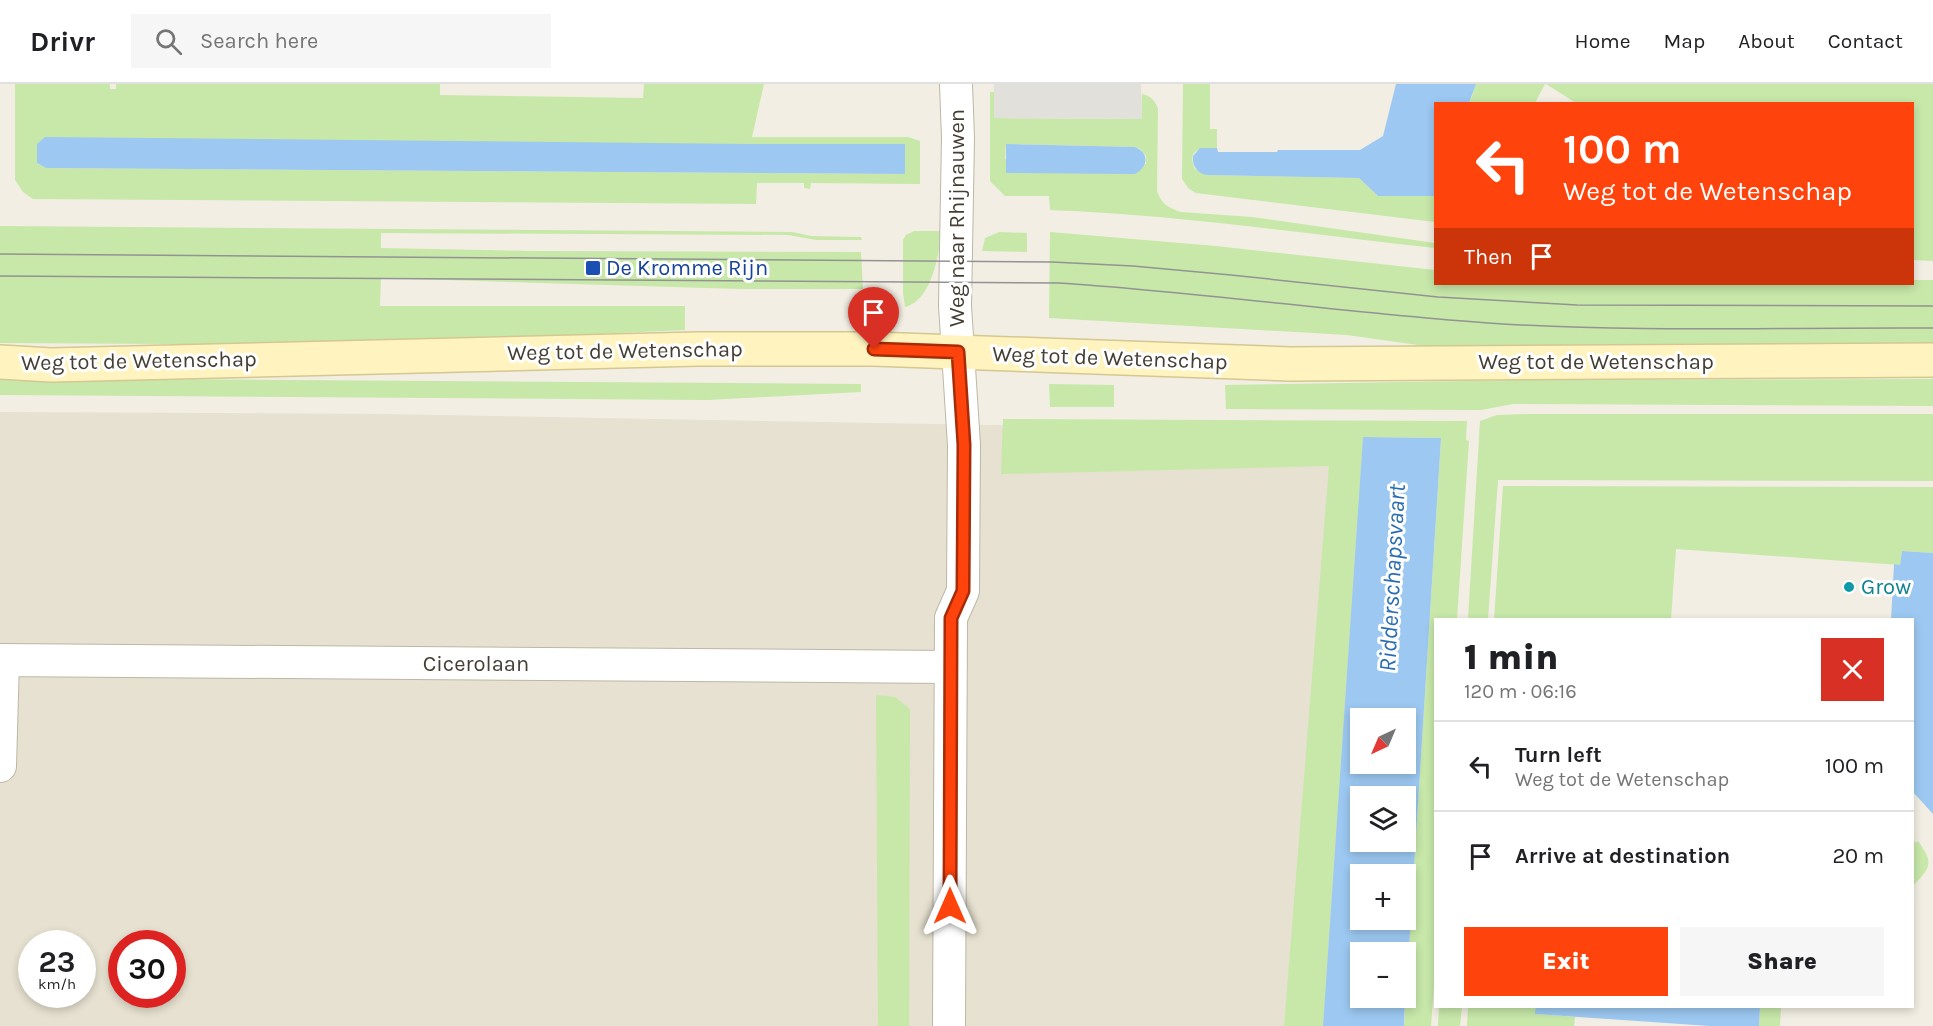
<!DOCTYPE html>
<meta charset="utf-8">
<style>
:root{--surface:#fff;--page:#f6f6f6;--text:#202124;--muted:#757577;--line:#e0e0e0;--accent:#ff430c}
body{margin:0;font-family:Karla,sans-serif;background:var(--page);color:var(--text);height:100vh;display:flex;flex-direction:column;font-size:22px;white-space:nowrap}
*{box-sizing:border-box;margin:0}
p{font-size:20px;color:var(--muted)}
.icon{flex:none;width:33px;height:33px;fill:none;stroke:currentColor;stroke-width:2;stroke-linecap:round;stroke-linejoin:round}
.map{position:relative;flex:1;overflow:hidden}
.details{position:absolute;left:1434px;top:534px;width:480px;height:390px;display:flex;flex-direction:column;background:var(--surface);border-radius:0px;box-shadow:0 3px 9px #0003}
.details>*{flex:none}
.top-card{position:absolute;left:1434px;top:18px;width:480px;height:183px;border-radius:0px;box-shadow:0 3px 9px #0003;background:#ff430c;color:#fff;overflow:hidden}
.needle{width:39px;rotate:224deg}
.controls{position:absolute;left:1350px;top:624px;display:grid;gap:12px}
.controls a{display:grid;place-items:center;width:66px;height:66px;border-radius:0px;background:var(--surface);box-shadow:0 3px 9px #0003;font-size:30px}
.speed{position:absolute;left:18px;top:846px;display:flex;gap:12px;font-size:30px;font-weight:700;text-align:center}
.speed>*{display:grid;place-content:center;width:78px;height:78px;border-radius:50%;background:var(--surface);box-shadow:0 3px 9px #0003;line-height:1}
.speed small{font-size:15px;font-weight:400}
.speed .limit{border:9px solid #d22;background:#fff;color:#111}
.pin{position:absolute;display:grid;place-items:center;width:51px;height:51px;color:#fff;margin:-62px -26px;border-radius:50% 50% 50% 0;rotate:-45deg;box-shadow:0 0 6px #0007}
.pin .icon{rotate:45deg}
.me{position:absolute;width:66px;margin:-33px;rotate:0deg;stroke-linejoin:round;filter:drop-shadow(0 0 4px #0008)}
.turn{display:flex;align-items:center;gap:21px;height:126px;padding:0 30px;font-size:27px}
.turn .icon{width:78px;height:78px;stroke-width:2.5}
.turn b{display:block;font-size:42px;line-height:51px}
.then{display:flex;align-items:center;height:57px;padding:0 30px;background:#0003;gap:12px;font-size:22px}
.round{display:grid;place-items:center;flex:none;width:63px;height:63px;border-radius:0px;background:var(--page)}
.headline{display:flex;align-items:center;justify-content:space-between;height:102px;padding:0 30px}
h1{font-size:36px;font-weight:800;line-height:45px}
.action{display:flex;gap:12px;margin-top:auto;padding:12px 30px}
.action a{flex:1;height:69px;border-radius:0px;background:var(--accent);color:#fff;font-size:24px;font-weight:800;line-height:69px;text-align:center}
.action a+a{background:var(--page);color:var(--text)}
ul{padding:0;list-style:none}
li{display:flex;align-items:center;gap:18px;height:90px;padding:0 30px;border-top:2px solid var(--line)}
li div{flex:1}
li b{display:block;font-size:22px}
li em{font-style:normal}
header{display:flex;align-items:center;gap:36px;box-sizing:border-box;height:84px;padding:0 30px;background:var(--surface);border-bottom:2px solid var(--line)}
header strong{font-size:28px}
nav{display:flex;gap:33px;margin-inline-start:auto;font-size:21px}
.search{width:420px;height:54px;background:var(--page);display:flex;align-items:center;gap:15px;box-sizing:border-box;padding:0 21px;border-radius:0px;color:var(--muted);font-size:22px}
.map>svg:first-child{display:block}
.residential{fill:#e6e1d0;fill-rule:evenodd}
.green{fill:#c7e8a9;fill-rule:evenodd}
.parking{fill:#e2e0db}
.water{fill:#9cc8f1;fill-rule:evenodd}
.pier{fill:#f2eee3}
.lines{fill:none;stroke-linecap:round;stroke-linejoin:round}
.minor-casing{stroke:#bdb7a5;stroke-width:34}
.secondary-casing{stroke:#d4c791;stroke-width:36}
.minor{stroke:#fff;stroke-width:32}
.secondary{stroke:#fff4bf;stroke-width:33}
.tram{stroke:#939393;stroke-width:1.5}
.route-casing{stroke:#a62c08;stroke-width:15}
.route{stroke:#ff430c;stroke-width:10}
.transit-dot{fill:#1a4fb4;stroke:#fff;stroke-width:2}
.culture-dot{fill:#0f9aa8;stroke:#fff;stroke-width:2}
.labels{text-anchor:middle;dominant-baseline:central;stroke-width:6;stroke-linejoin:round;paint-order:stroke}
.street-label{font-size:22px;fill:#443e33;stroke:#fff}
.transit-label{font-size:22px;fill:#164399;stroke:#fff;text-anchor:start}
.culture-label{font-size:22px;fill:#0d838f;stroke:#fff;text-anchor:start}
.water-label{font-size:24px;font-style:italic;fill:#2a6eb1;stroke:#fff}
</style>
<header>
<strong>Drivr</strong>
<div class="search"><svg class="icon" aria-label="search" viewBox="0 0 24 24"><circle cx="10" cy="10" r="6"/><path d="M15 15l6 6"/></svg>Search here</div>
<nav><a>Home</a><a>Map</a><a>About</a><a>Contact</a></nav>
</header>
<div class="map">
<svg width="1933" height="942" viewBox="0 0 1933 942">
<rect width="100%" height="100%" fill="#f2eee3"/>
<path class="residential" d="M 0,328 L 383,330 L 1374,348 L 1342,942 L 0,942 ZM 32,860 L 82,860 L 82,910 L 32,910 ZM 122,860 L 172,860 L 172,910 L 122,910 Z"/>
<path class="green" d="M 15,0 L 110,0 L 110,5 L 116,5 L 116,0 L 440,0 L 440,11 L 643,14 L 644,0 L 764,0 L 752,53 L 908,53 L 920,57 L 920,100 L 811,99 L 810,105 L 804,104 L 804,99 L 757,99 L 756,120 L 33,115 L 23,108 L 15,96 ZM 750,60 L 905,60 L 905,90 L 46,84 L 37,79 L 37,64 L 395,66 Z
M 1183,0 L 1210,0 L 1210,45 L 1217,45 L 1217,64 C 1202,64 1186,64 1195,85 L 1207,91 L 1359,94 L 1378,112 L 1435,112 L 1435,138 L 1196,109 L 1189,105 L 1182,95 Z
M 1476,0 L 1545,0 L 1535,19 L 1469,20 Z
M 1546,0 L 1933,0 L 1933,177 L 1913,176 L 1912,20 L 1576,19 Z
M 990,8 L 994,8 L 995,34 L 1141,35 L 1142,10 C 1151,12 1155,16 1158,25 L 1157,107 C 1161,120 1169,124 1181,128 L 1252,133 L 1435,159 L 1435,164 C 1307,150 1179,131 1050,126 L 1049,112 L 1005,112 L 990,97 ZM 1006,60 L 1135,63 L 1140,65 L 1146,72 L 1146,80 L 1005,75 Z
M 0,142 L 792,148 L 811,152 L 861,153 L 862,156 L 816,156 L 788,151 L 381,149 L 381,164 L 533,167 L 861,168 L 863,205 L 740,205 L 381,194 L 380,222 L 685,222 L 685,246 L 358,261 L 0,259 Z
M 914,147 L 940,147 L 941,149 C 939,172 931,217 905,223 L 903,209 L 903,156 L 906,151 Z
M 999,148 L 1027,149 L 1027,168 L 982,167 L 985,154 Z
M 1050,148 L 1216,162 L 1435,186 L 1436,200 L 1912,200 L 1913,196 L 1933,196 L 1933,260 L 1425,262 L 1347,251 L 1049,234 Z
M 0,294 L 861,300 L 861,308 L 708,316 L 0,311 Z
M 1933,295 L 1933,322 L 1513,320 L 1481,326 L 1226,325 L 1225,301 L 1529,296 Z
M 1049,300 L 1114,301 L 1114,323 L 1050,323 Z
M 1528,330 L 1933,330 L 1933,397 L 1498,396 L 1488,535 L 1468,535 L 1480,337 L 1497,331 Z
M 1003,335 L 1467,337 L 1466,356 L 1469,357 L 1457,535 L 1436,536 L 1436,875 L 1431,942 L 1404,942 L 1441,354 L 1363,353 L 1323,942 L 1284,942 L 1329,382 L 1001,390 Z
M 1503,402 L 1933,403 L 1933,469 L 1902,467 L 1900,481 L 1676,465 L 1671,535 L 1494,536 Z
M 876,611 L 895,613 L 910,625 L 909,942 L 878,942 Z
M 1916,754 C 1933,778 1933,781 1913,802 L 1913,758 Z
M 1439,923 L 1462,923 L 1460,942 L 1438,942 Z
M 1468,923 L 1536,923 L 1536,930 L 1575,933 L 1574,942 L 1467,942 Z
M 1760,923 L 1781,923 L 1780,942 L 1759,942 Z"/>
<path class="parking" d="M 994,0 L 1141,0 L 1142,35 L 994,34 Z"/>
<path class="water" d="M 1396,0 L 1476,0 L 1469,19 L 1436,20 L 1435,112 L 1378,112 L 1359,94 L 1207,91 C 1197,89 1192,82 1193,72 L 1200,64 L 1217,64 L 1218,68 L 1277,68 L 1278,66 L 1360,66 L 1383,52 Z
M 45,53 L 750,60 L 905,60 L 905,90 L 46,84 L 37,79 L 37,60 Z
M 1006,60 L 1135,63 C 1150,69 1148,83 1135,90 L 1006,89 Z
M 1363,353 L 1441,354 L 1406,912 L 1406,868 L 1360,868 L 1360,914 L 1405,914 L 1404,942 L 1323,942 ZM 1406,634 L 1406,680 L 1360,680 L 1360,634 ZM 1406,712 L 1406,758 L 1360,758 L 1360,712 ZM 1406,790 L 1406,836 L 1360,836 L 1360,790 Z
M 1902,467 L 1933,469 L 1933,739 L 1913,758 L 1912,536 L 1891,536 L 1894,480 L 1900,481 Z
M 1536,922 L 1760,922 L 1760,923 L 1759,942 L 1710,942 L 1535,930 Z"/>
<path class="pier" d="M 1913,708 L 1933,730 L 1933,743 L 1916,759 L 1913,755 Z"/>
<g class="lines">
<g class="minor-casing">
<path id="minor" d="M 0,576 L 951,583
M 0,682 L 3,576
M 949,942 L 951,534 L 963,507 L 964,361 L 955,222 L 958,54 L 956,0"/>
</g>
<g class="secondary-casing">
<path id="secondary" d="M 0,278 L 51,281 L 698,265 L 874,265 L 1290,280 L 1933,276"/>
</g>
<use href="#minor" class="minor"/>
<use href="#secondary" class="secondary"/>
<path class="tram" d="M 0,170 L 1052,178 L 1133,182 L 1231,191 L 1438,213 L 1577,221 L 1933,222
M 0,192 L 1058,199 C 1202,208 1344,229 1488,239 C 1636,249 1785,243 1933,244"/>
</g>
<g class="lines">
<g class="route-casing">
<path id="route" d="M 874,265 L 958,268 L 964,361 L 963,507 L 951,534 L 950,822"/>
</g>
<use href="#route" class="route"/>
</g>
<rect class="transit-dot" x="585" y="176" width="16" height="16" rx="3"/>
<circle class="culture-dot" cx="1849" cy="503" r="6"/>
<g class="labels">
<g class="street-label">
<text transform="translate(957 134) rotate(-90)">Weg naar Rhijnauwen</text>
<text transform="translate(625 267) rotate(-1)">Weg tot de Wetenschap</text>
<text transform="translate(1110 274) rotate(2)">Weg tot de Wetenschap</text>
<text transform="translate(139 277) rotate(-1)">Weg tot de Wetenschap</text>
<text x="1596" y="278">Weg tot de Wetenschap</text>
<text x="476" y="580">Cicerolaan</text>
</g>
<g class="transit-label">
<text x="606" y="184">De Kromme Rijn</text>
</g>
<g class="culture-label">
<text x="1861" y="503">Grow</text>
</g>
<g class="water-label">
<text transform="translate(1392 494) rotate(-87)">Ridderschapsvaart</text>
</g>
</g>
</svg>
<div class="controls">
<a><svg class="needle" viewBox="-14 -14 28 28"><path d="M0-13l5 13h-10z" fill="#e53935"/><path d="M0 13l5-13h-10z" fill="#757577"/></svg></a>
<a><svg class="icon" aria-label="layers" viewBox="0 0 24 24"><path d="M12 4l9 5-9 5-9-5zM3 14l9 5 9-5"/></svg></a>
<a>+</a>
<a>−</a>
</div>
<div class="speed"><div>23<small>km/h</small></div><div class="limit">30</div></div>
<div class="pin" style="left:874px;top:265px;background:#d93025"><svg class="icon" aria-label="arrive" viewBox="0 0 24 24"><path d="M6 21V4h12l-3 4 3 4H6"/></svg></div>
<svg class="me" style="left:950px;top:822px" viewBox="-20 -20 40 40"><path d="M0-17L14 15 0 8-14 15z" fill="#ff430c" stroke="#fff" stroke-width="4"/></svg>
<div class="top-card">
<div class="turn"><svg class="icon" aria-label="left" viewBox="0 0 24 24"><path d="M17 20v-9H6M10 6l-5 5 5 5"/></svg><div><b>100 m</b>Weg tot de Wetenschap</div></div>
<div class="then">Then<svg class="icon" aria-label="arrive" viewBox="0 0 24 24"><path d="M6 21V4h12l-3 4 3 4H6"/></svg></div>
</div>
<section class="details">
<div class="headline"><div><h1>1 min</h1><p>120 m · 06:16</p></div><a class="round" style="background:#d93025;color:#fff"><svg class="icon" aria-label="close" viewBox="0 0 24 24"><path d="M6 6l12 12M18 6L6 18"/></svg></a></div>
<ul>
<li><svg class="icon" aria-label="left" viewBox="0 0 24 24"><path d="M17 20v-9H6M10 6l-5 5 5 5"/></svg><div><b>Turn left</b><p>Weg tot de Wetenschap</p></div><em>100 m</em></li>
<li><svg class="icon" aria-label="arrive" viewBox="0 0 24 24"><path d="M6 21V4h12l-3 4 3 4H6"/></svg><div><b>Arrive at destination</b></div><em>20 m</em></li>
</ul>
<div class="action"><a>Exit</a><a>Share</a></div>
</section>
</div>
